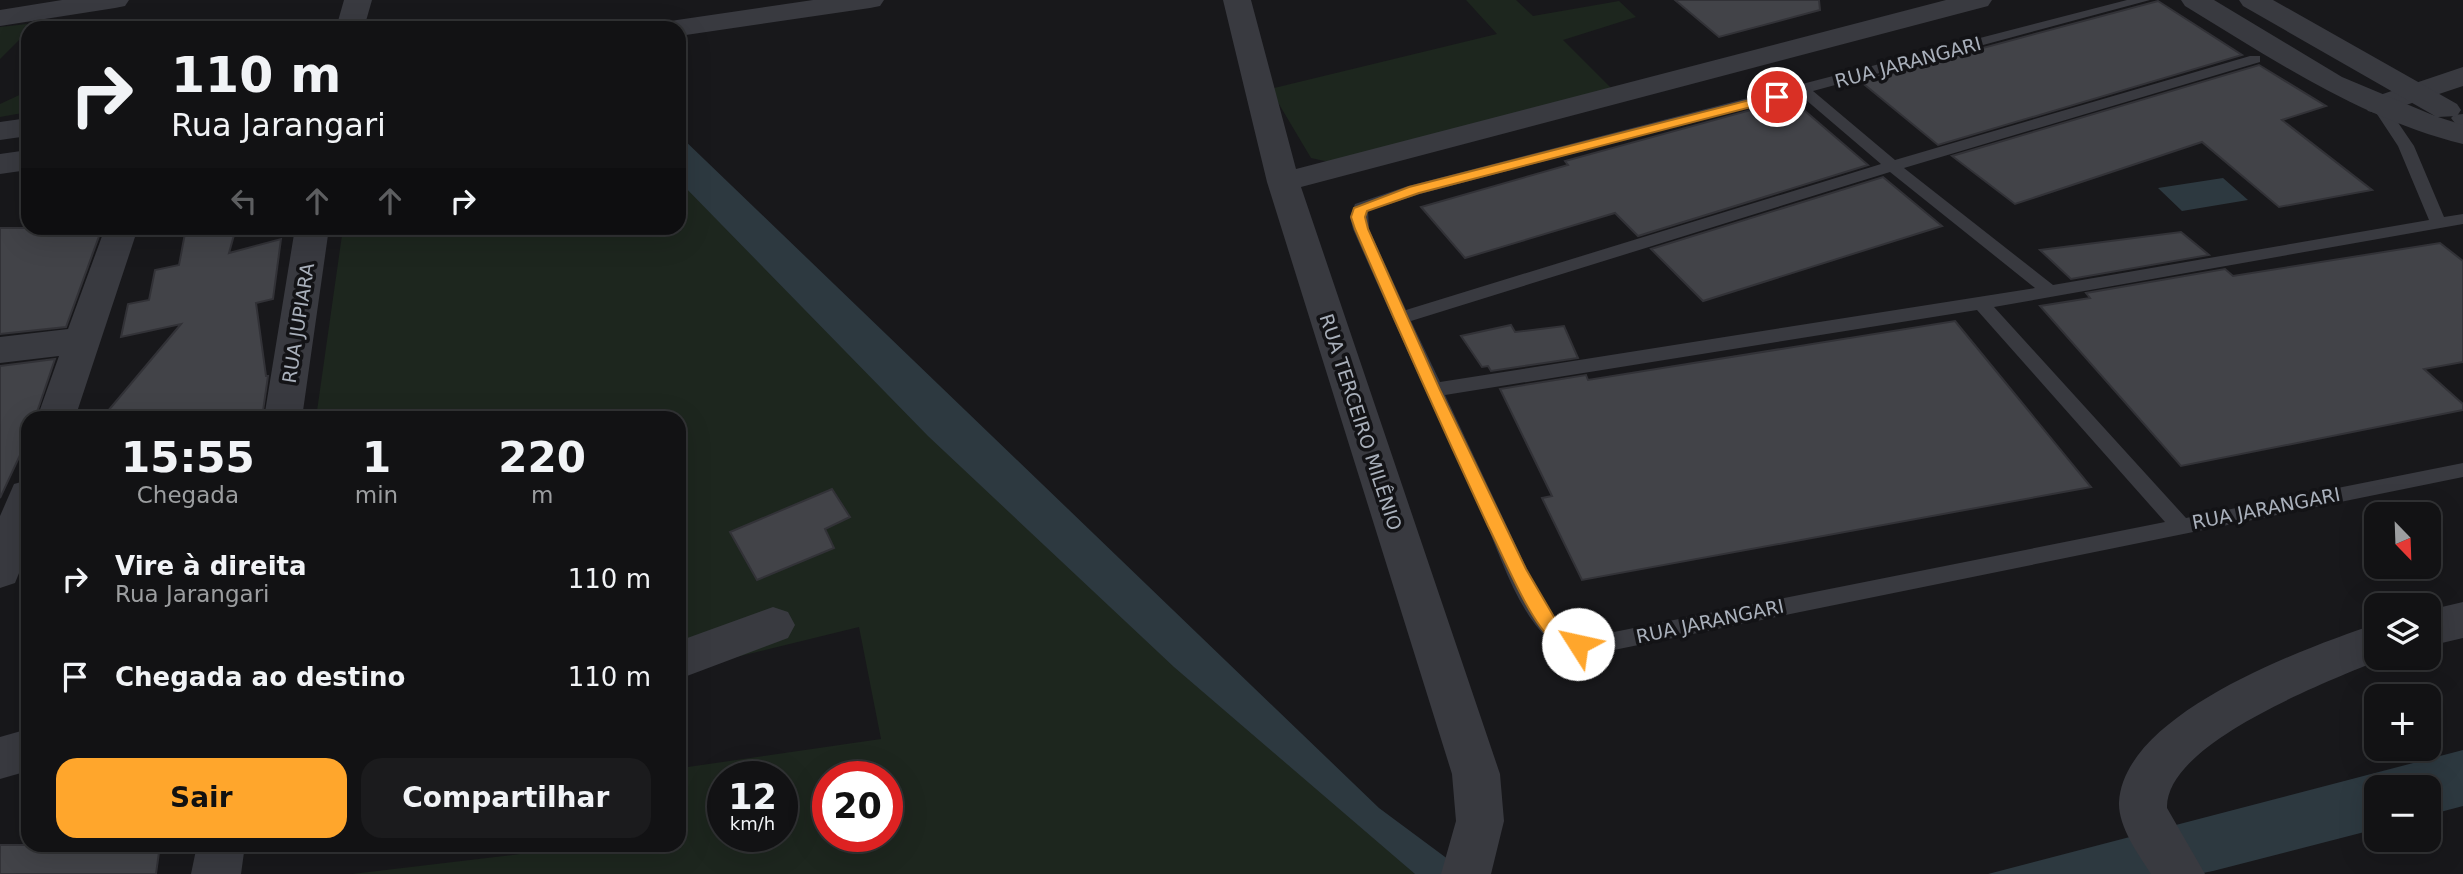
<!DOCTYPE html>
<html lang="pt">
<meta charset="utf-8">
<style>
:root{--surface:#121214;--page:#1b1b1d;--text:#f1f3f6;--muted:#9c9ea0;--line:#313234;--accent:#ffa62c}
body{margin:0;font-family:"DejaVu Sans",sans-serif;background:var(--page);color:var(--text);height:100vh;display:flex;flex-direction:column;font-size:26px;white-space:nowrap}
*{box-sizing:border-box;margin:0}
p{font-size:23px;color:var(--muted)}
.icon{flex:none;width:38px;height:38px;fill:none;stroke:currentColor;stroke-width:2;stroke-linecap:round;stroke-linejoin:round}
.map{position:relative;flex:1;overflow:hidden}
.side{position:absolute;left:21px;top:411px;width:665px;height:441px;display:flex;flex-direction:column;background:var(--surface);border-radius:21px;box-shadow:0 7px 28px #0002,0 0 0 2px var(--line)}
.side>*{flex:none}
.guide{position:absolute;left:21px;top:21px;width:665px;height:214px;border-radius:21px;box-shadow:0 7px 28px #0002,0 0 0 2px var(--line);background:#121214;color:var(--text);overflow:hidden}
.needle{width:46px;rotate:157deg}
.controls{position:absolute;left:2364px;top:502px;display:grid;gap:14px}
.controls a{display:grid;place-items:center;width:77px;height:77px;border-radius:14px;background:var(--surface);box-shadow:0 7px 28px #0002,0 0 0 2px var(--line);font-size:35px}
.speed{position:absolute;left:707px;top:761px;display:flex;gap:14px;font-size:35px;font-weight:700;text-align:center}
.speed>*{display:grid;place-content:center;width:91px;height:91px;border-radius:50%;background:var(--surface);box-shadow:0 7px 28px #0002,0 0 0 2px var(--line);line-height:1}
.speed small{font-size:18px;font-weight:400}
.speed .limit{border:10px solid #d22;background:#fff;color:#111}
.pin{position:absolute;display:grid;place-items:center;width:60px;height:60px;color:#fff;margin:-30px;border:4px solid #fff;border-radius:50%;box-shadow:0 2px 7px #0007}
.me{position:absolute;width:77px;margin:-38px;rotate:305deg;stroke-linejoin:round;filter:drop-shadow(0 0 5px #0008)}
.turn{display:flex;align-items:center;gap:24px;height:147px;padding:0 35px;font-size:32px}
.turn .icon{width:91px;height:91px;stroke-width:2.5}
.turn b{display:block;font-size:49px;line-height:60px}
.lanes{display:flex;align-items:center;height:66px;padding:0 35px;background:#0003;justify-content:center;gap:35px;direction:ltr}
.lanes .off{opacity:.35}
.eta{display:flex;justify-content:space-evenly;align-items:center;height:119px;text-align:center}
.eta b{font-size:42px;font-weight:700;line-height:49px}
.action{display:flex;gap:14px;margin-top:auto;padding:14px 35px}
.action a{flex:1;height:80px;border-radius:21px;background:var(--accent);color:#111;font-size:28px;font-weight:700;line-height:80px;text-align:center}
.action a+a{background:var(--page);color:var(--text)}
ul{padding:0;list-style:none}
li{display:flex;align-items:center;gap:21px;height:98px;padding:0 35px}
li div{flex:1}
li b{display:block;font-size:26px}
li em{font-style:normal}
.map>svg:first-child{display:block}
.green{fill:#1d261e;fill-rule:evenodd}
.water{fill:#2d3940}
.building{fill:#424348;stroke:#323237;stroke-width:2}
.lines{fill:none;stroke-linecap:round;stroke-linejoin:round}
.service{fill:#393a40;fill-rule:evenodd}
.minor{fill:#393a40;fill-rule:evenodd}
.tertiary{fill:#393a40;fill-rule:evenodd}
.route{fill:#ffa62c;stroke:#a66c1d;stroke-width:2}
.labels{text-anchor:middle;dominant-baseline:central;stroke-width:7;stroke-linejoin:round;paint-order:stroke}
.street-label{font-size:19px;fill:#a9b0bb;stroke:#131316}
</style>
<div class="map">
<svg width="2463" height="874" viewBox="0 0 2463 874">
<rect width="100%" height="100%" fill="#18181b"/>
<path class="green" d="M 1466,0 L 1516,0 L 1533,16 L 1619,1 L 1636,17 L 1563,40 L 1612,89 L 1338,164 L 1311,158 L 1270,89 L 1497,34 Z
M 36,23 L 0,59 L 0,27 Z
M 28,91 L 28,112 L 0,117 L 0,104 Z
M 679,180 L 1415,874 L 352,874 L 596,845 L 679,845 L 681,768 L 881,739 L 859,627 L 679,671 L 679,418 L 316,418 L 343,228 L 679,228 ZM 723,777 L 782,777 L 782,836 L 723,836 ZM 828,777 L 887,777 L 887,836 L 828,836 Z"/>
<path class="water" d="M 679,135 L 1379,808 L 1468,874 L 1415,874 L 1174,667 L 928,436 L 679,181 Z
M 2223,178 L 2248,200 L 2182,211 L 2158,188 Z
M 2463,750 L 2463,806 L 2429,815 L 2429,788 L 2376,788 L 2376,829 L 2213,871 L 2198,874 L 1988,874 Z"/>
<path class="building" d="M 1675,0 L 1819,0 L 1820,10 L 1719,37 Z
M 2158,1 L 2242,55 L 1938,145 L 1860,81 Z
M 2259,65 L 2326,106 L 2282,120 L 2372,190 L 2279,207 L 2202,142 L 2015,204 L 1952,156 Z
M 1791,99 L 1868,165 L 1638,236 L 1615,213 L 1465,258 L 1421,207 L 1568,165 L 1565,161 Z
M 1883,177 L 1942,226 L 1703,301 L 1651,249 Z
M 0,228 L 102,228 L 66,327 L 0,334 Z
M 186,228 L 236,228 L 229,253 L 281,239 L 273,299 L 256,303 L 266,376 L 268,376 L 262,418 L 102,418 L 181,324 L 121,337 L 128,304 L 149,300 L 155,270 L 179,265 Z
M 2181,232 L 2209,255 L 2071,279 L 2040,250 Z
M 2440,243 L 2463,261 L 2463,362 L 2424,369 L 2463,404 L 2463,410 L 2181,466 L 2040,306 L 2090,298 L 2086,293 L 2225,269 L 2233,276 Z
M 1955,321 L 2091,487 L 1582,580 L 1542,498 L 1552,496 L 1500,389 L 1586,375 L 1588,380 Z
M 1511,325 L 1515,332 L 1564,326 L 1578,358 L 1491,371 L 1488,366 L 1482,367 L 1461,336 Z
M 55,359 L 35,418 L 28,418 L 28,438 L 0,498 L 0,366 Z
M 832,489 L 850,517 L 825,529 L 834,548 L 757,580 L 730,532 Z
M 0,845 L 160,845 L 156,874 L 0,874 Z"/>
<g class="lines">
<path class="service" d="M 2127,0 L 2150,0 L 1813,91 L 1895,160 L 2250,56 L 2260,56 L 2260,62 L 1904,168 L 2053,285 L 2429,220 L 2398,146 L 2371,105 L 2379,100 L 2384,102 L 2414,146 L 2444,217 L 2463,214 L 2463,224 L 1994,307 L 2186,518 L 2463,463 L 2463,477 L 1604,652 C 1585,653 1563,654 1549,640 C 1515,607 1501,556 1482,514 C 1438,418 1395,325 1353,229 L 1350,217 L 1355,204 L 1408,186 ZM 1799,94 L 1881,164 L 1406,310 L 1369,229 L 1368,211 L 1420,194 ZM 1890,172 L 2035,288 L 1440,382 L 1411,321 ZM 1977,310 L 2165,522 L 1604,634 L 1574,633 L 1555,617 L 1536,588 L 1445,395 Z
M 2463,114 L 2463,129 L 2458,127 L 2451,118 L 2454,115 Z"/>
<path class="minor" d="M 62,0 L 129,0 L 125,6 L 115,8 L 0,26 L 0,10 Z
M 344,0 L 372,0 L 364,28 L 336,28 Z
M 813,0 L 884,0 L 880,6 L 870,8 L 679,36 L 679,28 L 663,28 L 667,22 L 677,20 Z
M 1223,0 L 1251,0 L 1296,169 L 1946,0 L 1992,0 L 1988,6 L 1301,187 L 1500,774 L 1504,821 L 1491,874 L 1441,874 L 1456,821 L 1452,774 L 1267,182 Z
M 2463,67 L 2463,86 L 2379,114 L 2368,111 L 2364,105 L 2368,99 Z
M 28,118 L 28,136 L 0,140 L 0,122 Z
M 28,150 L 28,170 L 0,174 L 0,154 Z
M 105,228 L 138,228 L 75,418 L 37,418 L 59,356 L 0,363 L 0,337 L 68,329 Z
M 295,228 L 329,228 L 302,418 L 264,418 Z
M 28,480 L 28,551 L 15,583 L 0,588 L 0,516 L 14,484 Z
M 2463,602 L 2463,638 L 2429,646 L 2429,610 Z
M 773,607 L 788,612 L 795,625 L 788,638 L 679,679 L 679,641 Z
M 2376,624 L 2376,658 L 2384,658 C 2332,680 2165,742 2167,808 L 2205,874 L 2151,874 C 2138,854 2118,826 2119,802 C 2124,713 2305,648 2376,624 Z
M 28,729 L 28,771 L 0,779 L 0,737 Z
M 197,845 L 245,845 L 241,874 L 191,874 Z"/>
<path class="tertiary" d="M 2181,0 L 2214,0 L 2342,77 L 2435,116 L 2243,6 L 2239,0 L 2273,0 L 2457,104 L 2461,110 L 2457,116 L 2438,117 L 2463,125 L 2463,144 C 2361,119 2274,60 2185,6 Z"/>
</g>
<path class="route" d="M 1777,93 L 1783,97 L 1782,99 L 1419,193 L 1367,211 L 1365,217 L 1368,229 L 1440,390 L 1526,569 L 1554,617 L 1567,632 L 1584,639 L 1587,644 L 1578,652 C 1570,649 1559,647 1553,641 C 1529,621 1503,555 1488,526 C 1442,427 1398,329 1355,229 L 1351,217 L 1354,208 L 1409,187 Z"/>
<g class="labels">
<g class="street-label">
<text transform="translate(1908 62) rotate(-15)">RUA JARANGARI</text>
<text transform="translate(298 323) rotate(-81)">RUA JUPIARA</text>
<text transform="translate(1361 422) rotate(72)">RUA TERCEIRO MILÊNIO</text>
<text transform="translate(2266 508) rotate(-11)">RUA JARANGARI</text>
<text transform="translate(1710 621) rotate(-12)">RUA JARANGARI</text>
</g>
</g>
</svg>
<div class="controls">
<a><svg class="needle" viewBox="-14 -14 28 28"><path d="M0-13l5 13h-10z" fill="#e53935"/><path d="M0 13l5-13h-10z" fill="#9c9ea0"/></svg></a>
<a><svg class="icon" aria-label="layers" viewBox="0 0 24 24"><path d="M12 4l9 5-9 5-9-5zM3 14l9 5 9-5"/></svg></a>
<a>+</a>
<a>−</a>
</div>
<div class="speed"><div>12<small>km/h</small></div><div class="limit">20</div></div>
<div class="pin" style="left:1777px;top:97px;background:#d93025"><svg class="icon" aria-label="arrive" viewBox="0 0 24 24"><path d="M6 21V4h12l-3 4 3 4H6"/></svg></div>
<svg class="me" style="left:1578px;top:644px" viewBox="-20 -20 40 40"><circle r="19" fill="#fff"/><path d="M0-13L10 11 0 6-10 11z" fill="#ffa62c"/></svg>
<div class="guide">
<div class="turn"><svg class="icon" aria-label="right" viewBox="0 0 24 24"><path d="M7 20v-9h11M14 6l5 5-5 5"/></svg><div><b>110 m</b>Rua Jarangari</div></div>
<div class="lanes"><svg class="icon off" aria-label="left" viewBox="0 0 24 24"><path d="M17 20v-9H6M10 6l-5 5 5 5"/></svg><svg class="icon off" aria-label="ahead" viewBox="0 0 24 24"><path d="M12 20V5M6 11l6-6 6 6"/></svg><svg class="icon off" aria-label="ahead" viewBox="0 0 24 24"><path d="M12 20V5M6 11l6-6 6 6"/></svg><svg class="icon" aria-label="right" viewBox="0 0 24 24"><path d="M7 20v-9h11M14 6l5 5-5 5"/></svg></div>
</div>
<section class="side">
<div class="eta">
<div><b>15:55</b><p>Chegada</p></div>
<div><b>1</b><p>min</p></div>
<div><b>220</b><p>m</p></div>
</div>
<ul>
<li><svg class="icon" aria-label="right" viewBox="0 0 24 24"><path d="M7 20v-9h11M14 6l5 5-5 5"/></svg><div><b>Vire à direita</b><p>Rua Jarangari</p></div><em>110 m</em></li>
<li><svg class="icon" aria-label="arrive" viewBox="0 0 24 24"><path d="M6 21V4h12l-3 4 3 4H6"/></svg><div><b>Chegada ao destino</b></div><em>110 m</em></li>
</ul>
<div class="action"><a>Sair</a><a>Compartilhar</a></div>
</section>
</div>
